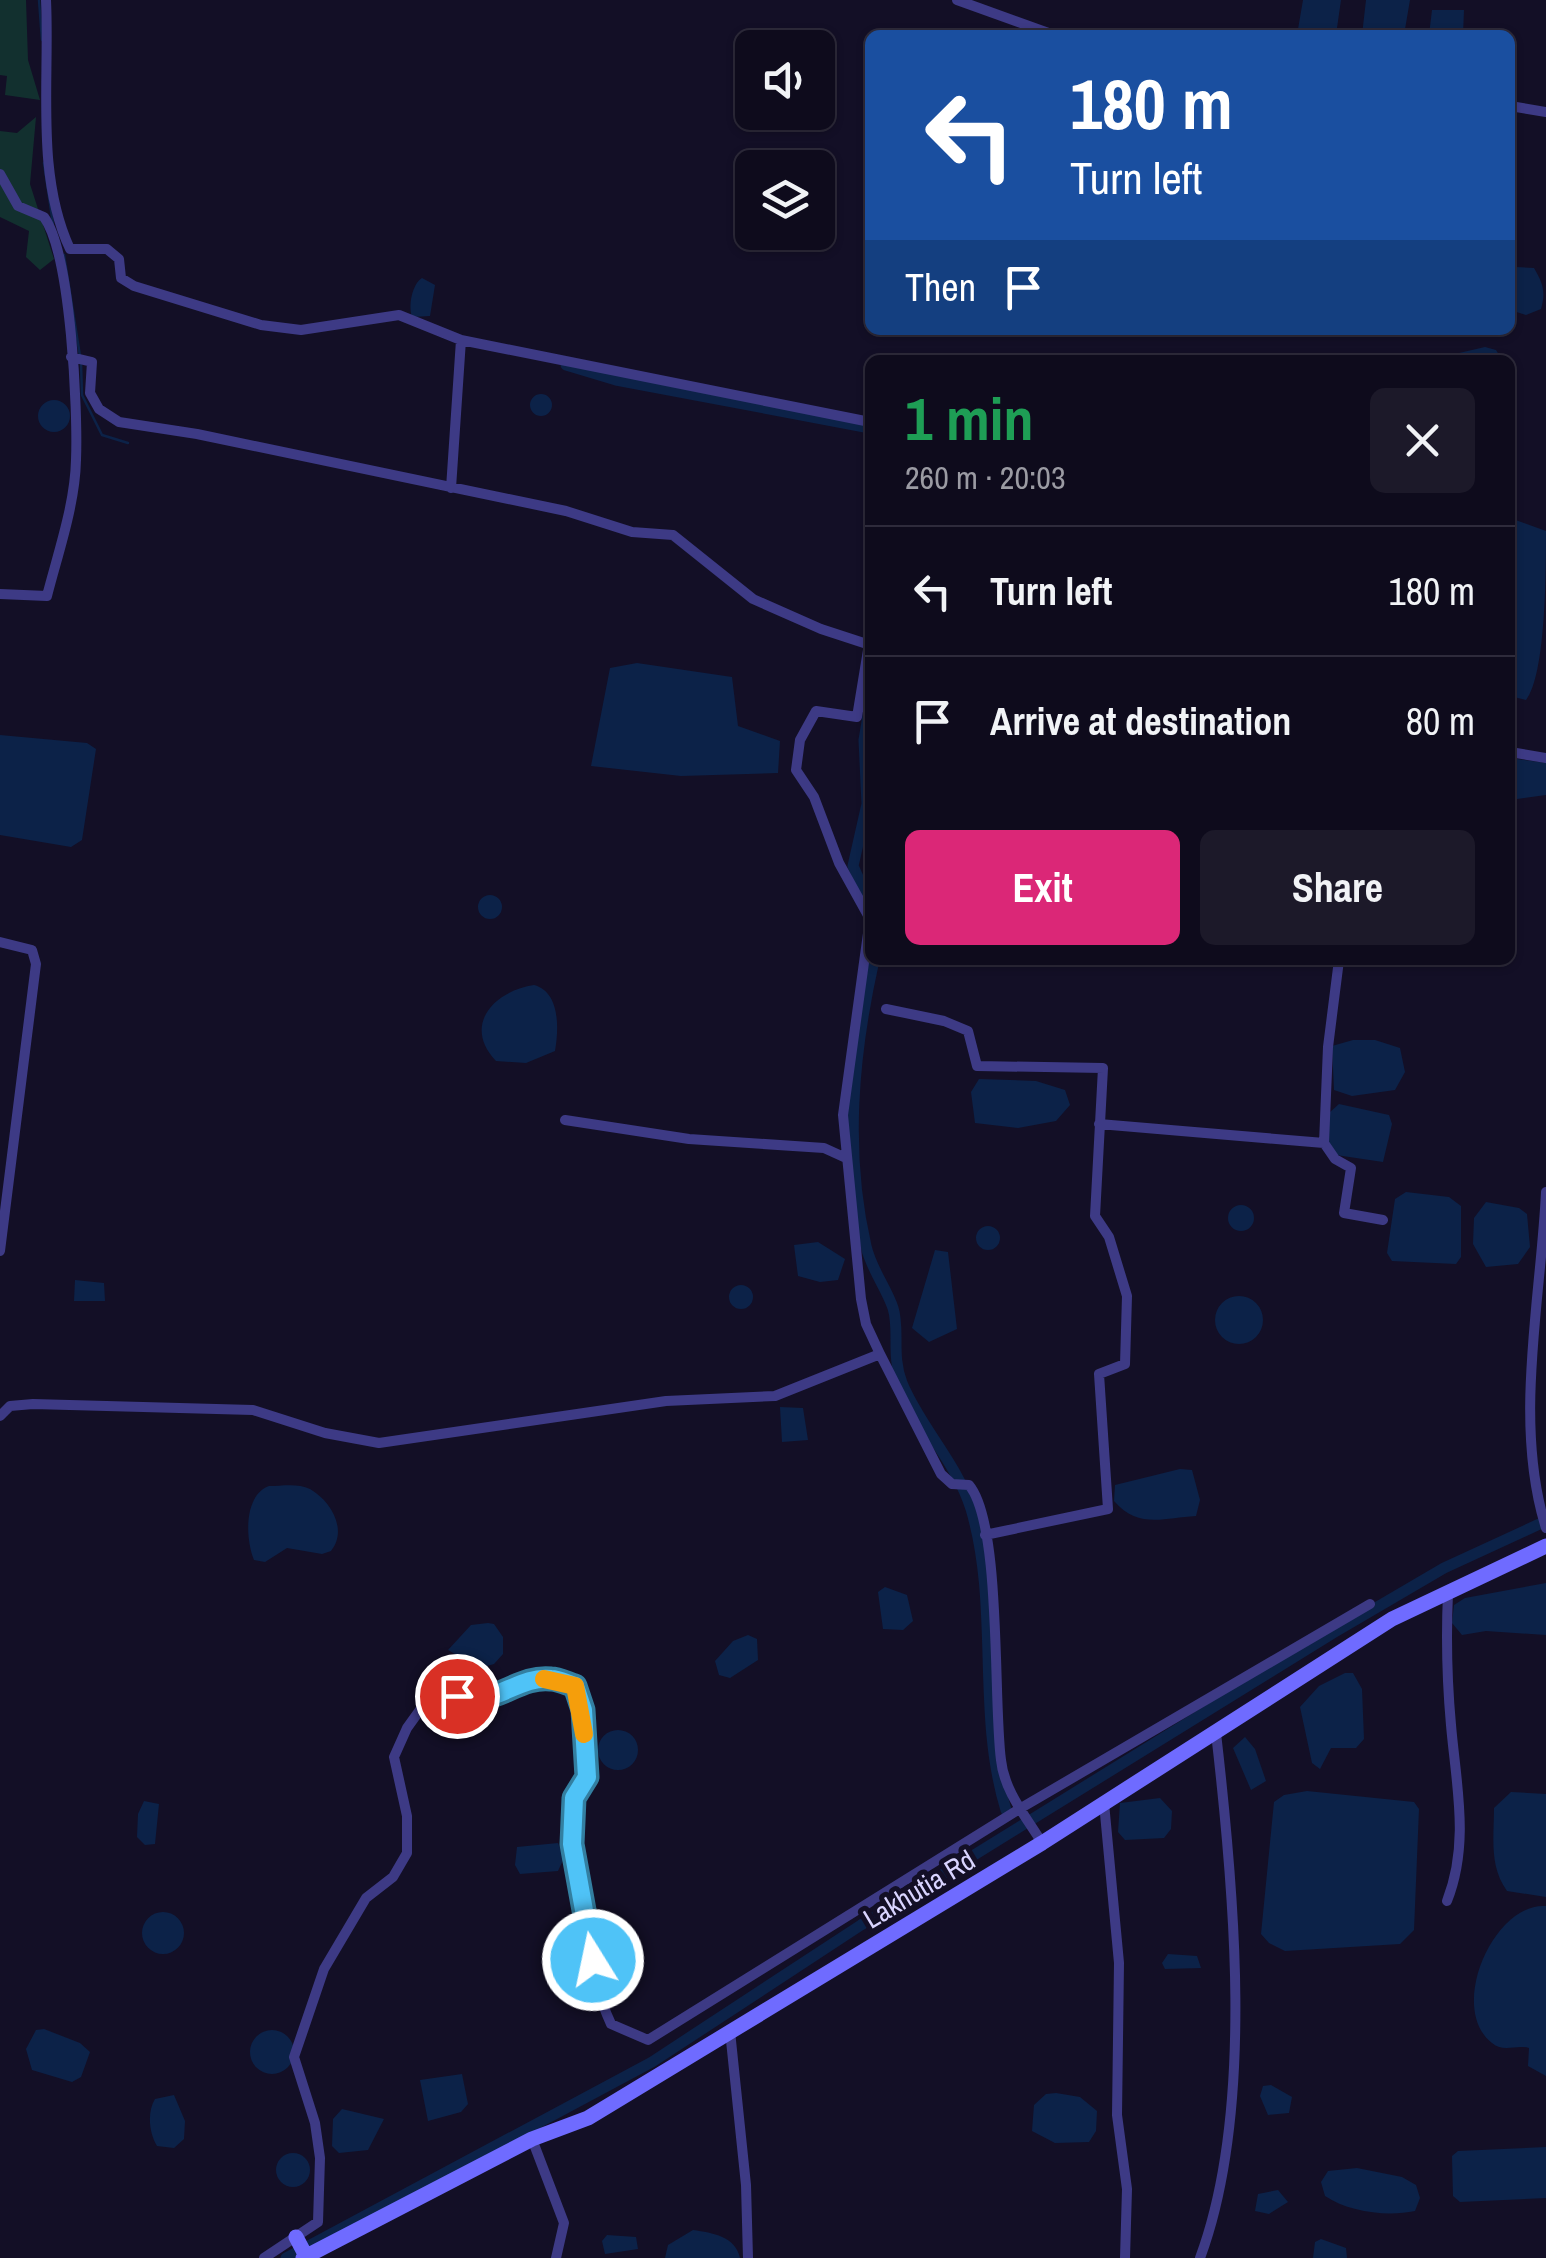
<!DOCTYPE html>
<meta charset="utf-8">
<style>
:root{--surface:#0e0b1c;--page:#1c1929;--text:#f1f3f6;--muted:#9b9ba3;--line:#2e2b3b;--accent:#db2777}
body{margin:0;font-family:"Archivo Narrow",sans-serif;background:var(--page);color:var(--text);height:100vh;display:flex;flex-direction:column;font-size:38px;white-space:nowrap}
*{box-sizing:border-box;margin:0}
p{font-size:32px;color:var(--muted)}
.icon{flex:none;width:55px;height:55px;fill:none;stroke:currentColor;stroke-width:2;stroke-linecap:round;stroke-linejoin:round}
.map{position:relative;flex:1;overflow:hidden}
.drawer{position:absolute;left:865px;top:355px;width:650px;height:610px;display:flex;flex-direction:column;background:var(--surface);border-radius:15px;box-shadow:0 2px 8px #0004,0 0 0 2px var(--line)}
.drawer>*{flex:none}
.guide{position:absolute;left:865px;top:30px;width:650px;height:305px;border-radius:15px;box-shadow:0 2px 8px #0004,0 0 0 2px var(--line);background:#1a4fa0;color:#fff;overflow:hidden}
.tools{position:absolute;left:735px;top:30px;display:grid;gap:20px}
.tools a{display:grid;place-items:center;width:100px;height:100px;border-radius:15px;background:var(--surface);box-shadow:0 2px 8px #0004,0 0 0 2px var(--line);font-size:50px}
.pin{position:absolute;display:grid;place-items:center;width:85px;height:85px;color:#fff;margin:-42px;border:5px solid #fff;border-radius:50%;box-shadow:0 2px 10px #0007}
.me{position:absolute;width:110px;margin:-55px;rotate:350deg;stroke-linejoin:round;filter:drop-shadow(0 0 8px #0008)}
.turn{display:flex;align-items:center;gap:35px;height:210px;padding:0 40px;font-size:45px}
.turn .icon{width:130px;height:130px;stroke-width:2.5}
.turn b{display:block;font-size:70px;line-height:85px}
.then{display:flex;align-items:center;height:95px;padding:0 40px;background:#0003;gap:20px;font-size:38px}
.round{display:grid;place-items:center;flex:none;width:105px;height:105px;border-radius:15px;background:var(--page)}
.summary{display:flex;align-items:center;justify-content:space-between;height:170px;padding:0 40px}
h1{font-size:60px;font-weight:700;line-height:75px;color:#1e9e55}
.primary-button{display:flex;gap:20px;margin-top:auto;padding:20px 40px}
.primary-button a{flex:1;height:115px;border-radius:15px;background:var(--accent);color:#fff;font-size:40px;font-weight:700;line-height:115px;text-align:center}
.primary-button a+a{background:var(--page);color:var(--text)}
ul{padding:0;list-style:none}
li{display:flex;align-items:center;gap:30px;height:130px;padding:0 40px;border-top:2px solid var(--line)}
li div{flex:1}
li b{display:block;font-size:38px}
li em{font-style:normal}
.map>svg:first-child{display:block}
.green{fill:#12302f}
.water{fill:#0c2248}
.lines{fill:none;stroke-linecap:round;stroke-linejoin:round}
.stream{stroke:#0c2248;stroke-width:2.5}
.canal{stroke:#0c2248;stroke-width:11}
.street{stroke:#3d3a85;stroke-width:10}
.secondary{stroke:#6f6bff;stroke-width:15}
.route-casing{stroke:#337fa1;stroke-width:25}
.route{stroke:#4fc3f7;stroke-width:18}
.slow{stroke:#f59e0b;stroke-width:18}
.labels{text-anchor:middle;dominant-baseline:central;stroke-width:10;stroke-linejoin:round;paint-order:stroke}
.street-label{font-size:28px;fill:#d9d4ff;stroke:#130f26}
</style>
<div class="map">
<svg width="1546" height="2258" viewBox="0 0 1546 2258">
<rect width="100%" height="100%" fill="#130f26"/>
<path class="green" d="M 0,0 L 26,0 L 28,60 L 40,100 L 5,95 L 7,76 L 0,75 Z
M 36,117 L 30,184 L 54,259 L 40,270 L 26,257 L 29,231 L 0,217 L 0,131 L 17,133 Z"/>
<path class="water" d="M 1303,0 L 1341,0 L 1336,35 L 1297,35 Z
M 1366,0 L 1410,0 L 1404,35 L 1362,35 Z
M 1432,10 L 1464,10 L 1463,35 L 1429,35 Z
M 1516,267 L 1534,268 C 1543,283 1546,292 1541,309 L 1526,315 L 1510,310 L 1510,270 Z
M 422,278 L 435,285 L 430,316 L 412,317 C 408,306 412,284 422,278 Z
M 1485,347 L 1496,350 L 1502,360 L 1454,360 L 1459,353 Z
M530 405a11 11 0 1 1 22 0a11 11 0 1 1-22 0Z
M38 416a16 16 0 1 1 32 0a16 16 0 1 1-32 0Z
M 1510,518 L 1546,531 C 1546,571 1546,675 1526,700 L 1510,696 Z
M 637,663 L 732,677 L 738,726 L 780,741 L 778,773 L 681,776 L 591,766 L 610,668 Z
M 0,735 L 87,743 L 96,749 L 82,840 L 71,847 L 0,835 Z
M 1510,758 L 1546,763 L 1546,795 L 1510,800 Z
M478 907a12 12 0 1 1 24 0a12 12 0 1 1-24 0Z
M 534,985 C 560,992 559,1028 555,1051 L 526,1063 L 496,1061 C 462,1025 494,991 534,985 Z
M 1353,1040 L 1375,1040 L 1400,1048 L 1405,1072 L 1395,1090 L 1352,1096 L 1334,1090 L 1332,1046 Z
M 979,1079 L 1036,1081 L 1065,1090 L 1070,1105 L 1056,1121 L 1018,1128 L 975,1123 L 971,1092 Z
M 1339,1104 L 1389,1115 L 1392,1124 L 1383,1162 L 1336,1155 L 1328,1145 L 1329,1113 Z
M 1406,1192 L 1449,1197 L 1461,1206 L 1461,1257 L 1456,1264 L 1392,1261 L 1387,1253 L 1395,1199 Z
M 1486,1202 L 1519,1208 L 1527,1214 L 1530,1247 L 1518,1264 L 1486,1267 L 1473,1244 L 1474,1218 Z
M1228 1218a13 13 0 1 1 26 0a13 13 0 1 1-26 0Z
M976 1238a12 12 0 1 1 24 0a12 12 0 1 1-24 0Z
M 818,1242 L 845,1259 L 838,1280 L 820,1282 L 798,1276 L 794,1245 Z
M 935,1250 L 948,1252 L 957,1329 L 929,1342 L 912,1328 Z
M 75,1280 L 104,1283 L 105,1301 L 74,1301 Z
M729 1297a12 12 0 1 1 24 0a12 12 0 1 1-24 0Z
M1215 1320a24 24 0 1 1 48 0a24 24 0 1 1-48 0Z
M 780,1407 L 803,1408 L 808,1440 L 782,1442 Z
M 1180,1469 L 1192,1470 L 1200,1500 L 1196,1516 C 1163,1518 1138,1529 1114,1501 L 1115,1485 Z
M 269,1486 C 282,1486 298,1483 310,1489 C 331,1501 348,1530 331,1551 L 322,1554 L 287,1548 L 265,1562 L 254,1560 C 245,1538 244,1495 269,1486 Z
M 1546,1583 L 1546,1635 L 1486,1631 L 1462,1635 L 1452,1623 L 1454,1605 L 1465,1598 Z
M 885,1587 L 907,1595 L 913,1621 L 903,1630 L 883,1629 L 878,1592 Z
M 488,1623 L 494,1624 L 503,1637 L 503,1654 L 494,1664 L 470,1671 L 462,1658 L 448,1650 L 471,1625 Z
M 748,1635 L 757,1639 L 758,1660 L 730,1678 L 719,1675 L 715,1661 L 733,1641 Z
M 1345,1673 L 1353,1673 L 1362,1689 L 1364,1739 L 1356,1748 L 1331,1748 L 1320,1769 L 1312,1763 L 1300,1707 L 1319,1686 Z
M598 1750a20 20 0 1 1 40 0a20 20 0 1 1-40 0Z
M 1245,1737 L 1255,1749 L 1266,1781 L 1251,1790 L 1233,1748 Z
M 1307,1791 L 1414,1802 L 1419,1809 L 1414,1930 L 1400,1944 L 1285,1951 L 1269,1943 L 1261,1934 L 1274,1802 L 1284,1795 Z
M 1511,1792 L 1546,1794 L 1546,1897 L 1507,1891 C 1489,1866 1494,1838 1494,1808 Z
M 1160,1798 L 1172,1811 L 1171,1829 L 1164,1838 L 1125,1840 L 1118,1832 L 1120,1803 Z
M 144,1801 L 159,1804 L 155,1844 L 145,1845 L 137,1837 L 138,1814 Z
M 558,1843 L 564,1858 L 558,1871 L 520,1874 L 515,1865 L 517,1847 Z
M 1546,1906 L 1546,2076 L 1528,2066 L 1529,2048 C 1516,2044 1504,2053 1492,2043 C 1447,2008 1494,1902 1546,1906 Z
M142 1933a21 21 0 1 1 42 0a21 21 0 1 1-42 0Z
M 1168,1954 L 1197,1956 L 1201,1968 L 1165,1969 L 1162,1963 Z
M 44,2029 L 80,2043 L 90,2052 L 81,2077 L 72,2082 L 32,2070 L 26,2049 L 36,2030 Z
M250 2052a22 22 0 1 1 44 0a22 22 0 1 1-44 0Z
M 462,2074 L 468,2104 L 461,2112 L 428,2121 L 420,2080 Z
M 1271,2085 L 1292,2097 L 1289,2113 L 1268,2115 L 1260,2096 L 1263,2086 Z
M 1056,2093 L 1080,2097 L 1097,2111 L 1096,2131 L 1089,2142 L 1055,2143 L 1032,2131 L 1034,2105 L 1046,2094 Z
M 174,2095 L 185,2121 L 184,2139 L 174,2148 L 157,2146 C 149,2133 147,2112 155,2099 Z
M 342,2109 L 384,2119 L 368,2150 L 339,2153 L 332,2146 L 333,2119 Z
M 1546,2147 L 1546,2198 L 1460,2202 L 1453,2196 L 1452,2156 L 1458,2151 Z
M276 2170a17 17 0 1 1 34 0a17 17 0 1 1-34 0Z
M 1357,2168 L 1402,2177 L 1416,2185 L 1420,2198 L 1415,2211 C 1387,2217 1349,2212 1325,2196 L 1321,2182 L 1328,2171 Z
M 1278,2190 L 1288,2202 L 1269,2214 L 1255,2211 L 1258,2194 Z
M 693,2230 C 713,2233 735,2236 740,2258 L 665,2258 L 668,2245 Z
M 607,2235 L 636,2237 L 638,2249 L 605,2254 L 602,2241 Z
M 1321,2239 L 1346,2248 L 1347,2258 L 1313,2258 L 1315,2242 Z"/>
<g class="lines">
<path class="stream" d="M 39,0 L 42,40
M 44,163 L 53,224
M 64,255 L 80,356
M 81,363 L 82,395 L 102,435 L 128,443"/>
<path class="canal" d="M 566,365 L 616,380 L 870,428
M 870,704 L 864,740 L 867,804 L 853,866 L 870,904
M 874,960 C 853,1054 844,1151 866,1246 C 871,1269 886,1287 893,1308 C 900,1330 891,1355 902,1383 C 920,1427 957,1463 971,1509 C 1000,1606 976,1713 1006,1810
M 286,2258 L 652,2062 L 861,1925 L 1333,1633 L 1444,1568 L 1546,1521"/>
<path class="street" d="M 46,0 C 50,80 35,174 70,249 L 107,249 L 119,259 L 121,278 L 134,286 L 261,325 L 301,330 L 399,315 L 461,340 L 870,422
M 957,0 L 1054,35
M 1510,106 L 1546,112
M 0,174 L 18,206 L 44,217 C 71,254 78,411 76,460 C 75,505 58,553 47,596 L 0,594
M 71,357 L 92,362 L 90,393 L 99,409 L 119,422 L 197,434 L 566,511 L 632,532 L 673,535 L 753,599 L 821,629 L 870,645
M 451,488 L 461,340
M 869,644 L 857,717 L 816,711 L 800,740 L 796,770 L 814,797 L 839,863 L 870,919 L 843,1115 L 861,1299 L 866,1324 L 880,1354
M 1510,752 L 1546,758
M 0,942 L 32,950 L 36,964 L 0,1251
M 886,1009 L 944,1021 L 968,1031 L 977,1066 L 1103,1068 L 1095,1216 L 1109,1237 L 1127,1296 L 1125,1364 L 1099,1374 L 1108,1509 L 985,1535
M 565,1120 L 689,1139 L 824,1148 L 846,1158
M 1099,1124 L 1324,1143 L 1335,1159 L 1351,1168 L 1344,1213 L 1383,1220
M 1324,1143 L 1328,1047 L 1339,960
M 1546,1192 C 1541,1299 1513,1423 1546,1528
M 0,1416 L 10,1406 L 33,1404 L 253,1410 L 325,1433 L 379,1443 L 666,1401 L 775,1396 L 880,1354 L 941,1474 L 952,1484 L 969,1485 C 1002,1524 993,1702 1001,1760 C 1004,1791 1027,1818 1042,1843
M 1104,1803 L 1119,1963 L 1117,2115 L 1127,2189 L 1125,2258
M 1447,1901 C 1470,1843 1456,1784 1451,1725 C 1447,1681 1446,1637 1448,1593
M 730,2031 L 746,2185 L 748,2258
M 532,2139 L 564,2223 L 556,2258
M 264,2258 L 318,2222 L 320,2158 L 315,2123 L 294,2057 L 324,1969 L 366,1898 L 393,1877 L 407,1853 L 407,1816 L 394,1757 L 407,1728 L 425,1703 L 442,1694 L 473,1702 L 549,1678 L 575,1686 C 582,1707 593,1756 587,1778 C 584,1788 574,1793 574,1805 C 570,1862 587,1973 611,2024 L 648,2040 L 1021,1808 L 1370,1604
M 1200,2258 C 1255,2110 1234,1889 1216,1733"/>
<path class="secondary" d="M 296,2237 L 306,2256
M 303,2258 L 532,2139 L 588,2118 L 1042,1843 L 1392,1619 L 1546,1546"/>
</g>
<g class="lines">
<g class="route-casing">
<path id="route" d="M 457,1696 C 493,1709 517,1675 551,1679 C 559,1679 568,1684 575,1686 L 583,1710 L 587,1777 L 574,1798 L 572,1844 L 593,1960"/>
</g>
<use href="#route" class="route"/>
<path class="slow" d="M 544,1679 L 575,1686 L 584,1734"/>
</g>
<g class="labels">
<g class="street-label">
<text transform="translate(919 1889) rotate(-31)">Lakhutia Rd</text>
</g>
</g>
</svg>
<div class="tools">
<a><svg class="icon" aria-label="sound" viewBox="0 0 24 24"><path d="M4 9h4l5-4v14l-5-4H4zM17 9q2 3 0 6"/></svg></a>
<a><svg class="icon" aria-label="layers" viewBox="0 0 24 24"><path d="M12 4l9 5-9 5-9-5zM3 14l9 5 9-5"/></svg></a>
</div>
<div class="pin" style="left:457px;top:1696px;background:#d93025"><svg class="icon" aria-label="arrive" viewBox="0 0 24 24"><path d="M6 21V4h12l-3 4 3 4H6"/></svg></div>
<svg class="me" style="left:593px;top:1960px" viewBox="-20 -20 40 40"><circle r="17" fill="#4fc3f7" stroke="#fff" stroke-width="3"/><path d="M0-11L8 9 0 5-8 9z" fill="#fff"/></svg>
<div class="guide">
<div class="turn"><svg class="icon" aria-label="left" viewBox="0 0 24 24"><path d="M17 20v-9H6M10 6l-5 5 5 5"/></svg><div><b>180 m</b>Turn left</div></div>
<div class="then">Then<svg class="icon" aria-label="arrive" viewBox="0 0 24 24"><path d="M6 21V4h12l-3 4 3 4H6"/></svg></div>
</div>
<section class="drawer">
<div class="summary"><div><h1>1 min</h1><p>260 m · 20:03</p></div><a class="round"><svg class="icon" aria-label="close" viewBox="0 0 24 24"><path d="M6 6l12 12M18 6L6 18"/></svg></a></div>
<ul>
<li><svg class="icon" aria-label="left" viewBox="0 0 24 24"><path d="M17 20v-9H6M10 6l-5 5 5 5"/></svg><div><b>Turn left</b></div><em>180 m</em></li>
<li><svg class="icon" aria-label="arrive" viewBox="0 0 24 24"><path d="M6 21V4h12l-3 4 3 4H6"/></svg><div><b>Arrive at destination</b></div><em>80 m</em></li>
</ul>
<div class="primary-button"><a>Exit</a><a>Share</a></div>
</section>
</div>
